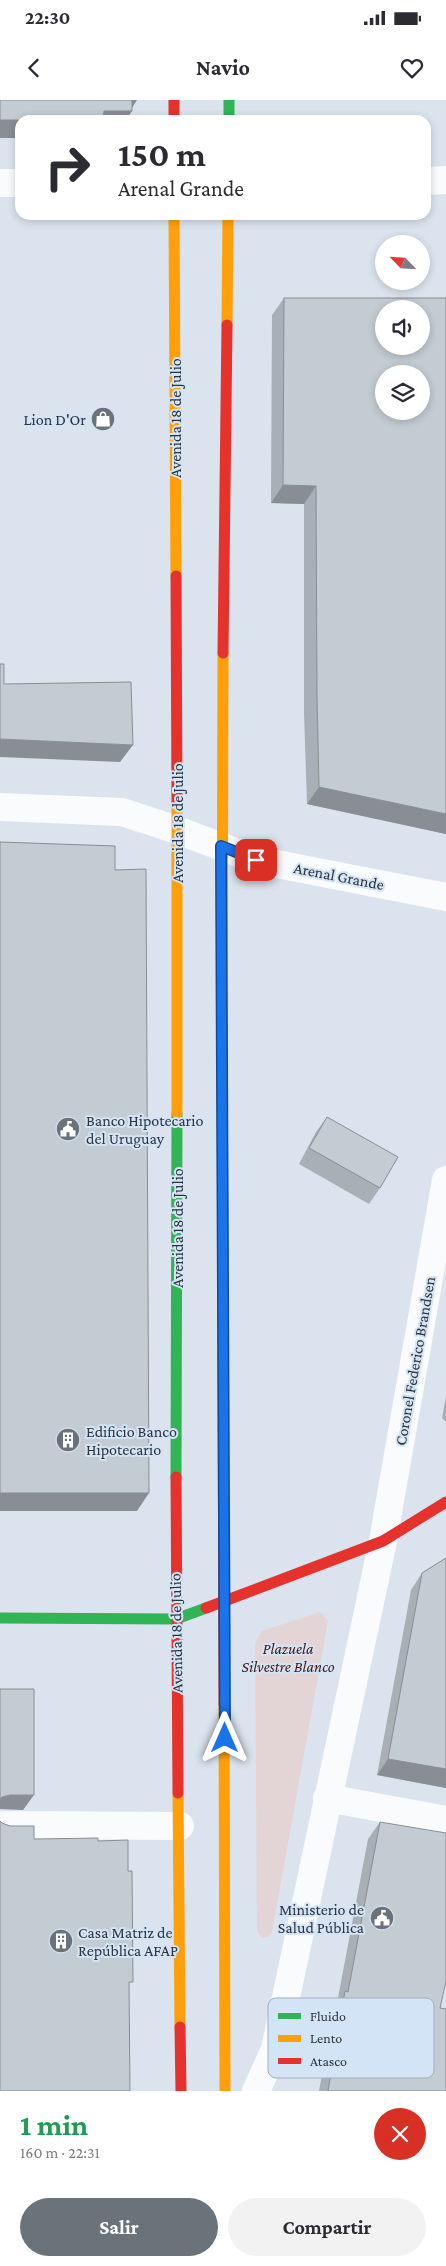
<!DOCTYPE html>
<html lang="es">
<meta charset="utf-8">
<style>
:root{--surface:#fff;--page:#f2f2f3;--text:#2b2b33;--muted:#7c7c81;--accent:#6a727a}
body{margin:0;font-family:"Crimson Pro",serif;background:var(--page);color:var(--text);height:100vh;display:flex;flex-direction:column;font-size:19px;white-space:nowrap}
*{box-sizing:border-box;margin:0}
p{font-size:16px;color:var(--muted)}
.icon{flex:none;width:28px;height:28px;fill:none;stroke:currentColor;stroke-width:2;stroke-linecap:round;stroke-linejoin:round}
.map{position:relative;height:1991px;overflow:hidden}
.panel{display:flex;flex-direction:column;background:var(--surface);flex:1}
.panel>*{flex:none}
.guide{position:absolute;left:15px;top:15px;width:416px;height:105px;border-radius:15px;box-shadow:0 2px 8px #0003;background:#fff;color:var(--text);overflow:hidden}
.needle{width:32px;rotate:295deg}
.buttons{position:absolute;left:375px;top:135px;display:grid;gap:10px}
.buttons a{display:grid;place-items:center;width:55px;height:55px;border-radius:50%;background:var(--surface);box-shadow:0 2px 8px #0003;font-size:25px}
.pin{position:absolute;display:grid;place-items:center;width:42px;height:42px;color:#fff;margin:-21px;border-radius:10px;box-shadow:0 2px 8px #0006}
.me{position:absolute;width:55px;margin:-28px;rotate:0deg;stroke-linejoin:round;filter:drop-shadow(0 0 4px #0008)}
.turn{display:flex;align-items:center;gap:18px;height:105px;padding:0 20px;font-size:22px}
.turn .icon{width:65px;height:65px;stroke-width:2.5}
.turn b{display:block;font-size:35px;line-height:42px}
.round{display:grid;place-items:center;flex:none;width:52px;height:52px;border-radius:26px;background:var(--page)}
.headline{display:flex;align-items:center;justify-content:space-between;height:85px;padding:0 20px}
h1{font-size:30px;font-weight:700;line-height:38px;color:#1e9e55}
.cta{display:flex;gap:10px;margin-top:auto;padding:10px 20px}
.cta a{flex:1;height:58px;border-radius:30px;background:var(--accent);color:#fff;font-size:20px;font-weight:700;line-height:58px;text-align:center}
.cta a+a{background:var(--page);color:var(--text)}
.status{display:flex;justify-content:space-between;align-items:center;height:35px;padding:0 25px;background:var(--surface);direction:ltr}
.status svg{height:14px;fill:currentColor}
header{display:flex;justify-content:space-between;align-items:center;height:65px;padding:0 20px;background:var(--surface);font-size:22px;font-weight:700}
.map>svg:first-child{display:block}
.green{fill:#e3d4d5}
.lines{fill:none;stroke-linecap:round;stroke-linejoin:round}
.street{stroke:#fafbfc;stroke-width:28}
.fast{stroke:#30b455;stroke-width:11}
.slow{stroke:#ff9f0a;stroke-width:11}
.jam{stroke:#e5322d;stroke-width:11}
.wall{fill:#a8afb5}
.shaded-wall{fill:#888e94}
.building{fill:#c3cbd3;stroke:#888e94;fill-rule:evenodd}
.route-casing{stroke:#114b97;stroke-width:12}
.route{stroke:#1a73e8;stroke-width:9}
.labels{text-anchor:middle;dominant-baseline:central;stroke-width:4;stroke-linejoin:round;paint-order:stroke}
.street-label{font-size:16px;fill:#2d343b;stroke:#d3e4f6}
.poi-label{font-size:16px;fill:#2d343b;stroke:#d3e4f6;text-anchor:start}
.park-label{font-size:16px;font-style:italic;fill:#4b1710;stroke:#d3e4f6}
.key{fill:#d3e4f6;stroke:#a1afbe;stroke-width:1}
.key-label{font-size:14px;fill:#2d343b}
</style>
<div class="status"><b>22:30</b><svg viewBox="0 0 49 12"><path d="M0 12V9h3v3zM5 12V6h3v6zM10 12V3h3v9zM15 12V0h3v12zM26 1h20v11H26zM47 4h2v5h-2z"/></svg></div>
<header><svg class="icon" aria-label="back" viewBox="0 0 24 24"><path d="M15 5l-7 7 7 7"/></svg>Navio<svg class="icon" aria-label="heart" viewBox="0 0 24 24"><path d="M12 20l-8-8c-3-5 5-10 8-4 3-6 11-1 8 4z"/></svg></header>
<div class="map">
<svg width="446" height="1991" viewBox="0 0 446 1991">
<rect width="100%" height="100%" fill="#dbe4ee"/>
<path class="green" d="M 320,1512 L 328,1521 L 272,1832 L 268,1837 L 262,1838 L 257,1831 L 255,1543 L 262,1531 Z"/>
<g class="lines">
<path class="street" d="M 426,81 L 446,80
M 0,83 L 20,83
M 0,707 L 122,712 L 177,730 L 256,760 L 446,797
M 327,1698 L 446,1720
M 0,1725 L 180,1726
M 256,1991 L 275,1949 L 383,1441 L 446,1080"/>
<path class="fast" d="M 229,0 L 229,20
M 222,918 L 223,1240
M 176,1377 L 177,1013
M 0,1518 L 176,1519 L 206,1508"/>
<path class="slow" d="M 174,115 L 176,476
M 227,225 L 228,115
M 222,918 L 223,553
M 177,1013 L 177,703
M 224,1604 L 225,1991
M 178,1693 L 180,1927"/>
<path class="jam" d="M 174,0 L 174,20
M 176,476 L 177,703
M 223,553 L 227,225
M 223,1240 L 224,1604
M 176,1377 L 178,1693
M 206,1508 L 383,1441 L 446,1402
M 180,1927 L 181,1991"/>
</g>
<path class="wall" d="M 284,198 L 446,198 L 446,734 L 307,704 L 304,613 L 304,404 L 271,403 L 272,215 Z
M 327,1017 L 380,1088 L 369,1104 L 299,1064 L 316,1032 Z
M 446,1296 L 446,1322 L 442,1318 Z
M 446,1458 L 446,1688 L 377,1675 L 411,1490 L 422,1473 Z
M 380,1722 L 440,1908 L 446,1991 L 319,1991 L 334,1908 L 337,1903 L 368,1739 Z"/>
<path class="shaded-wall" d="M 128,0 L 137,0 L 130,11 L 132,11 L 126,20 L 97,20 L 104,11 Z
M 0,20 L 20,20 L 20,38 L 0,38 Z
M 283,385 L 316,386 L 304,404 L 271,403 Z
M 0,639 L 133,645 L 120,662 L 0,657 Z
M 319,687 L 446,714 L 446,734 L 307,704 Z
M 0,1393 L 149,1393 L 137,1411 L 0,1411 Z
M 388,1659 L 446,1669 L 446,1688 L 377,1675 Z
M 10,1695 L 34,1695 L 23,1710 L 0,1709 L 0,1699 L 2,1697 Z"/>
<path class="building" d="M 0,0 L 132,0 L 132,11 L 104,11 L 103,20 L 0,20 Z
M 284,198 L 446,198 L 446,714 L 319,687 L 317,595 L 316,386 L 283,385 ZM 384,209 L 421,209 L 421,246 L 384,246 ZM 384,274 L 421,274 L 421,311 L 384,311 Z
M 0,564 L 4,564 L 4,584 L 131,582 L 133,645 L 0,639 Z
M 0,742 L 115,746 L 115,770 L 146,769 L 149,1393 L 0,1393 Z
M 327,1017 L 398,1057 L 380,1088 L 309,1048 Z
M 446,1458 L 446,1669 L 388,1659 L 422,1473 Z
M 0,1589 L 34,1589 L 34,1695 L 10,1695 L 2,1697 L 0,1699 Z
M 0,1721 L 2,1723 L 10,1726 L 34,1726 L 34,1739 L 98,1738 L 98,1741 L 128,1740 L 128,1771 L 132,1771 L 133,1882 L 129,1882 L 130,1991 L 0,1991 Z
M 380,1722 L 446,1733 L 446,1881 L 440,1908 L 446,1909 L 446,1991 L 328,1991 L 345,1891 L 348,1892 Z"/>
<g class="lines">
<g class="route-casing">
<path id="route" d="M 225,1638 L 221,746 L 256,760"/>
</g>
<use href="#route" class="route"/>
</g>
<defs>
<g id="shop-disc" transform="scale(1.25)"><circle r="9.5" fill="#6a727a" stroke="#d3e4f6"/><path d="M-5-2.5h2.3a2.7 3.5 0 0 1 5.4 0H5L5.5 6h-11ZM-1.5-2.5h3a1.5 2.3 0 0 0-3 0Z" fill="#fff"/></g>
<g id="civic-disc" transform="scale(1.25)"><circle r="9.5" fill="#6a727a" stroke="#d3e4f6"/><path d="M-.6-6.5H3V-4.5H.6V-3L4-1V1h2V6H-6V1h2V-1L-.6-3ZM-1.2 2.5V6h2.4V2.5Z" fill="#fff"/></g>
<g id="building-disc" transform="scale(1.25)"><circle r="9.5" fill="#6a727a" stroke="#d3e4f6"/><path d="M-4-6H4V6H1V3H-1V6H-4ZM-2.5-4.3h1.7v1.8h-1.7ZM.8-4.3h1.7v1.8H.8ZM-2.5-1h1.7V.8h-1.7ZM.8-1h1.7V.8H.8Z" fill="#fff"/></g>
</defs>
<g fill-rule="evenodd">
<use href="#shop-disc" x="103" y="319"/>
<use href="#civic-disc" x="68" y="1029"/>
<use href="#building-disc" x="68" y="1340"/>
<use href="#civic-disc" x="382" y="1818"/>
<use href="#building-disc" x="61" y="1841"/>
</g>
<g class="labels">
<g class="street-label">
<text transform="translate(175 318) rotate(-90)">Avenida 18 de Julio</text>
<text transform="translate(177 723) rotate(-90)">Avenida 18 de Julio</text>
<text transform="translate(339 776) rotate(11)">Arenal Grande</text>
<text transform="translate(177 1128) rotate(-90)">Avenida 18 de Julio</text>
<text transform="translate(415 1261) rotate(-80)">Coronel Federico Brandsen</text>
<text transform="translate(176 1533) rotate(-91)">Avenida 18 de Julio</text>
</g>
<g class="poi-label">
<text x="86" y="319" text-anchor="end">Lion D'Or</text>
<text x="86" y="1020">Banco Hipotecario<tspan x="86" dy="18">del Uruguay</tspan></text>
<text x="86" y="1331">Edificio Banco<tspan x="86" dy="18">Hipotecario</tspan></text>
<text x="364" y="1809" text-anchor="end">Ministerio de<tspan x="364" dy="18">Salud Pública</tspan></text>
<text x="78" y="1832">Casa Matriz de<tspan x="78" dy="18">República AFAP</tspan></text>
</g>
<g class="park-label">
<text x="288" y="1548">Plazuela<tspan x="288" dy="18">Silvestre Blanco</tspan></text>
</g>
</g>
<rect x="268" y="1898" width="166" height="80" rx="8" class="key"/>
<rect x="278" y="1913" width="23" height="6" fill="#30b455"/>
<rect x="278" y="1935" width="23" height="7" fill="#ff9f0a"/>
<rect x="278" y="1958" width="23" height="6" fill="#e5322d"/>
<g class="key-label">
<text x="310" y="1921">Fluido</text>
<text x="310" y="1943">Lento</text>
<text x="310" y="1966">Atasco</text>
</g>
</svg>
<div class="buttons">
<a><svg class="needle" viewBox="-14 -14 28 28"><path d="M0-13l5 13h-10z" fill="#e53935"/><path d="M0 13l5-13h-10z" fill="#7c7c81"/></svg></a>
<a><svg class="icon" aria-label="sound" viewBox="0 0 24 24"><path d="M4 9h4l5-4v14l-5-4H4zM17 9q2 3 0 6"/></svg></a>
<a><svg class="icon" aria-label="layers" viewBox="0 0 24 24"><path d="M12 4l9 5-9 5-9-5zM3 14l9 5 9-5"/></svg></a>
</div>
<div class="pin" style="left:256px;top:760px;background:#d93025"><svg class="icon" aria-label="arrive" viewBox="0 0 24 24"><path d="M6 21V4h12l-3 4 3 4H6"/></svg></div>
<svg class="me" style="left:225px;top:1638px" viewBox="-20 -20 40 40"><path d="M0-17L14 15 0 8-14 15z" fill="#1a73e8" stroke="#fff" stroke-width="4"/></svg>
<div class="guide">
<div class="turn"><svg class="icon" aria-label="right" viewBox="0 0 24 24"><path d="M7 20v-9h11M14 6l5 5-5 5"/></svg><div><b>150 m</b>Arenal Grande</div></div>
</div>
</div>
<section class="panel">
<div class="headline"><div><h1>1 min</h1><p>160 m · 22:31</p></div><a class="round" style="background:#d93025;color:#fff"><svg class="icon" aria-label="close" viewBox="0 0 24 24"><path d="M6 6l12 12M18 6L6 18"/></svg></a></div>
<div class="cta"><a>Salir</a><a>Compartir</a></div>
</section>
